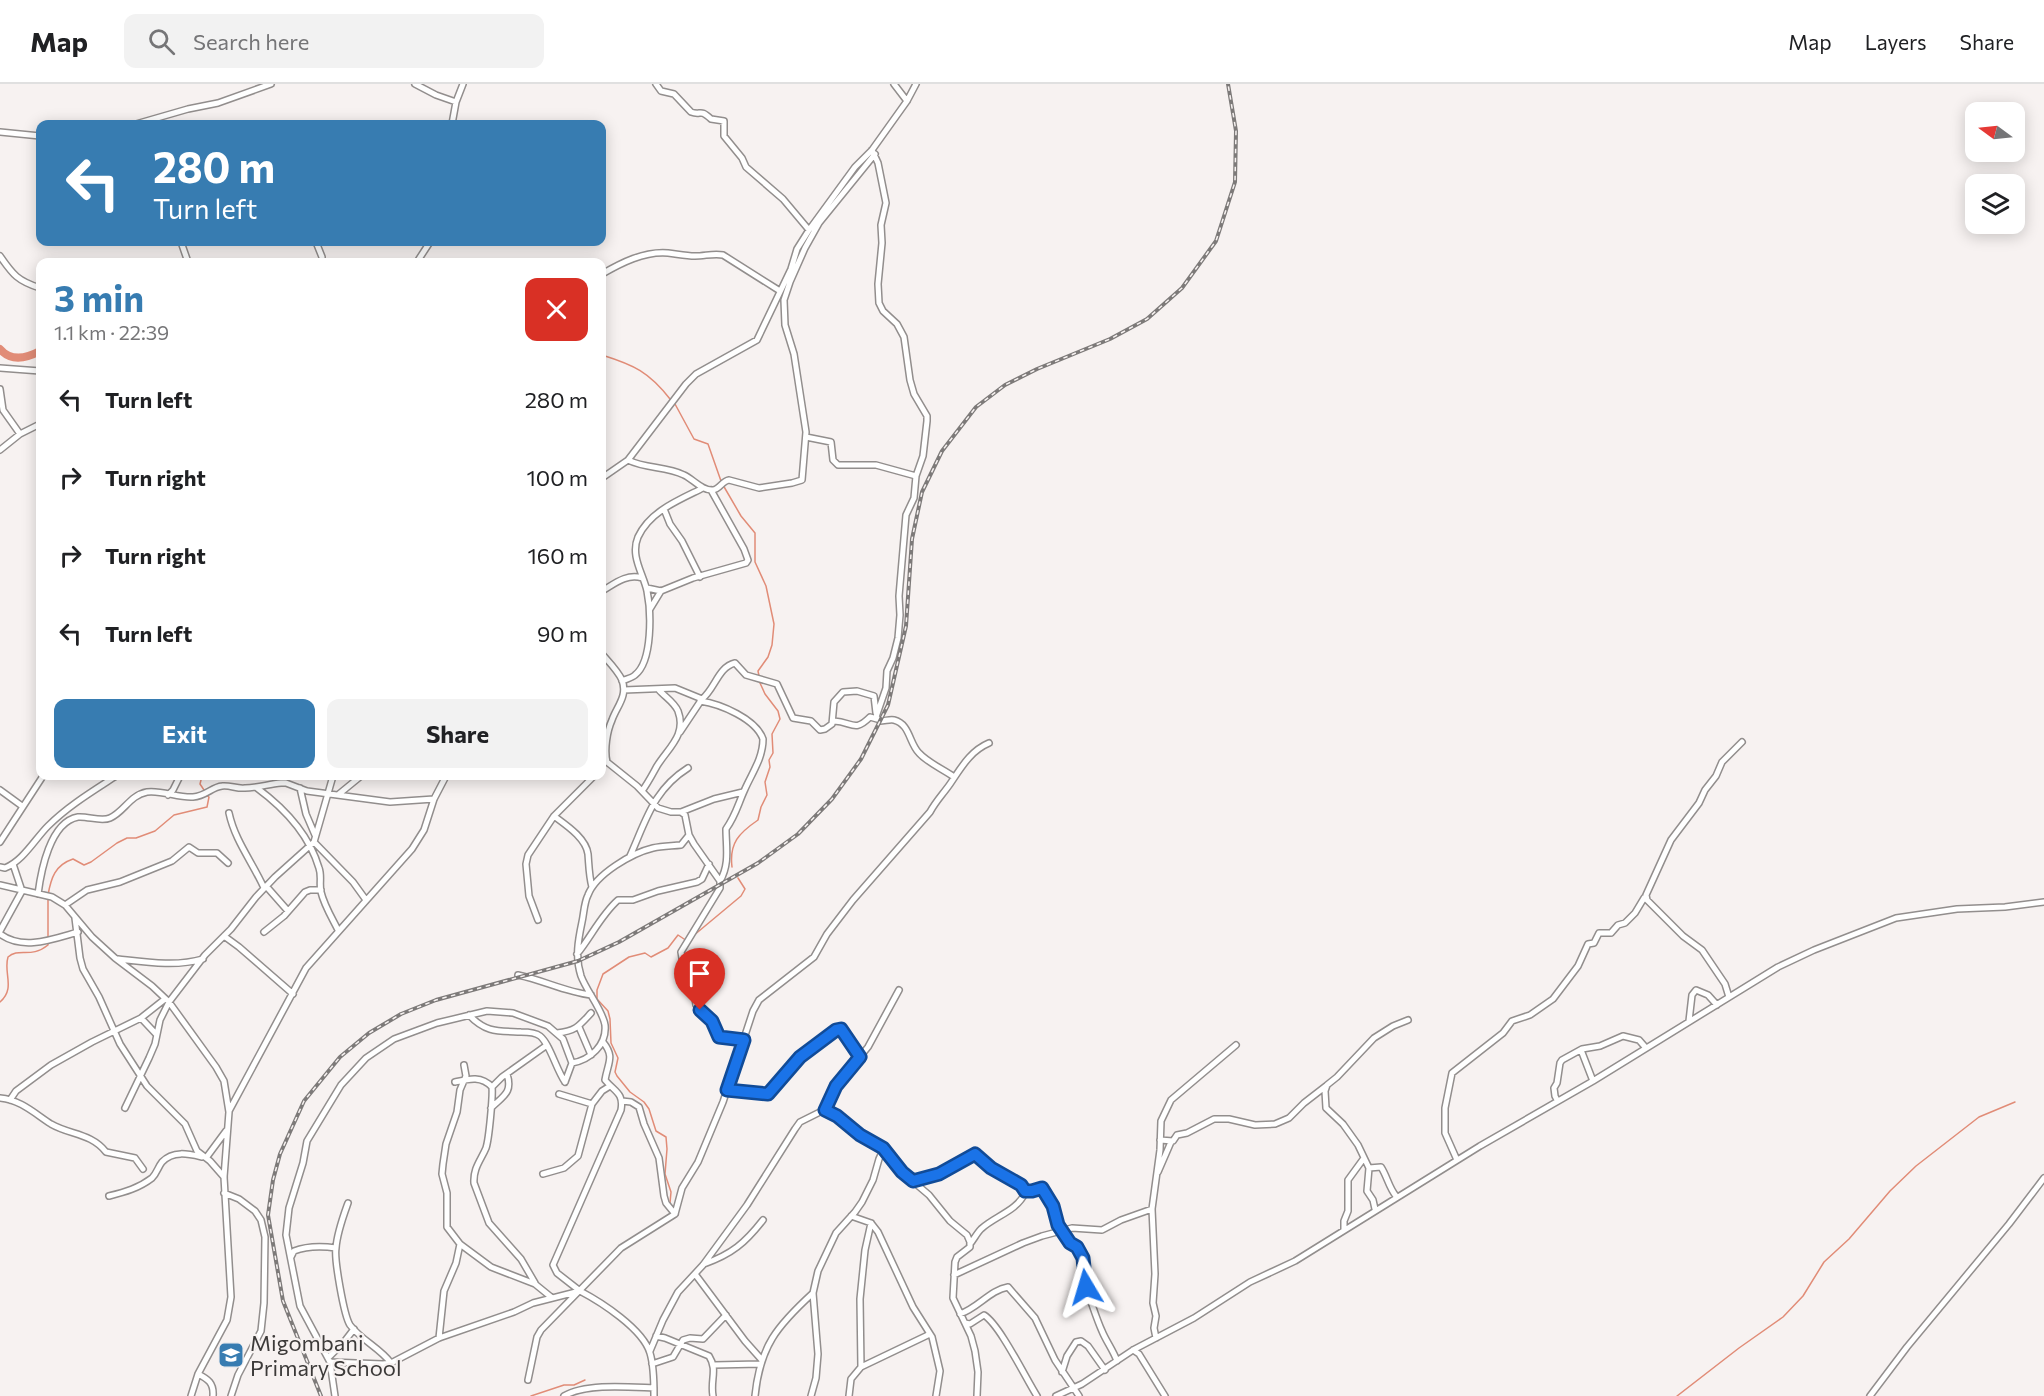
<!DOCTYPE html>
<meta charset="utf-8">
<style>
:root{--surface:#fff;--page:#f2f2f2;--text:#202124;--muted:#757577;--line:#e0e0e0;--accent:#377cb1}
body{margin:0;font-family:Commissioner,sans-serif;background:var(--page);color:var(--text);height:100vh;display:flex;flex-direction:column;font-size:22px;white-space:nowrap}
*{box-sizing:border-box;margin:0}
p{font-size:20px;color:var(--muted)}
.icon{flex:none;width:33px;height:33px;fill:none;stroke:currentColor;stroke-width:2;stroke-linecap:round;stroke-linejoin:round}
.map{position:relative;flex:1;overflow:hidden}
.panel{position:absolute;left:36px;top:174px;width:570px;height:522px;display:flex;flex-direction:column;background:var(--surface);border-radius:12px;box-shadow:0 3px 15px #0003}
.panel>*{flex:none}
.hud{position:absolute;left:36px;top:36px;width:570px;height:126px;border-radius:12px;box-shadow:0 3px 15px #0003;background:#377cb1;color:#fff;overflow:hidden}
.needle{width:39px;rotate:285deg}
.buttons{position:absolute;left:1965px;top:18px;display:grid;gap:12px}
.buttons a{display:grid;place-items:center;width:60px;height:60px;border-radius:12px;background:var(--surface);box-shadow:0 3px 15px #0003;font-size:30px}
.pin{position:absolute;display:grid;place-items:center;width:51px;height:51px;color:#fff;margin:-62px -26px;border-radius:50% 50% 50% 0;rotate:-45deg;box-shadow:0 0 6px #0007}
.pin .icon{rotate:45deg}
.me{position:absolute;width:66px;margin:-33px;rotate:353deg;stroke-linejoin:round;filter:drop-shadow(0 0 4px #0008)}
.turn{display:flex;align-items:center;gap:21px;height:126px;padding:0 18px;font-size:27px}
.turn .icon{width:78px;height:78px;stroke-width:2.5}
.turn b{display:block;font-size:42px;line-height:51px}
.round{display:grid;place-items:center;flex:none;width:63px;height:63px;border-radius:12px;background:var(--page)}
.overview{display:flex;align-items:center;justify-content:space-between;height:102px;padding:0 18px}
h1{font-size:36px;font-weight:700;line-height:45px;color:var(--accent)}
.button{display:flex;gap:12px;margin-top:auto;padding:12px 18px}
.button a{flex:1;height:69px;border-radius:12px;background:var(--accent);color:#fff;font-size:24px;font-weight:700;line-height:69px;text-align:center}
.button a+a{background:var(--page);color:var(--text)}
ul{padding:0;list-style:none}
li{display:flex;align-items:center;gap:18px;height:78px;padding:0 18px}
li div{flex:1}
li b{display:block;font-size:22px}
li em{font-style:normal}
header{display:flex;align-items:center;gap:36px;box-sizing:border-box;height:84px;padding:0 30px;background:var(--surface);border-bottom:2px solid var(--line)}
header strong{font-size:28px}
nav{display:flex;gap:33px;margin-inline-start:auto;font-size:21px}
.search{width:420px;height:54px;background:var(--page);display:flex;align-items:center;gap:15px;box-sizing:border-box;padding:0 21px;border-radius:12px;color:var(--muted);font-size:22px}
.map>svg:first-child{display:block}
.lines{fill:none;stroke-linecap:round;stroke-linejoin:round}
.stream{stroke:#e18c77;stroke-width:1.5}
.river{stroke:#e18c77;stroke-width:8}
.street-casing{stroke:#928e8d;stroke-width:8}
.street{stroke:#fff;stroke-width:5}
.rail-casing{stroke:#7d7a79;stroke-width:4}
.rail{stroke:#f7f2f1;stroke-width:1.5;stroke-dasharray:4.5;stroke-linecap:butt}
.route-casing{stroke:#114b97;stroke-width:15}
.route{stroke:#1a73e8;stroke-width:10}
.labels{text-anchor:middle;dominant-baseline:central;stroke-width:4.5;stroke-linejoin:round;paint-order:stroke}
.poi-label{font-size:22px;fill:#3c3a39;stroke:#f7f2f1;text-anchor:start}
</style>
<header>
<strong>Map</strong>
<div class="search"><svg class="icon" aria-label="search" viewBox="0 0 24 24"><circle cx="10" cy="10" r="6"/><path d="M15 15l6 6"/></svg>Search here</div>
<nav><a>Map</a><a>Layers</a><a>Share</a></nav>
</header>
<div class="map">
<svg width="2044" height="1312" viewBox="0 0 2044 1312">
<rect width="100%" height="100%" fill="#f7f2f1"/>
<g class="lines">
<path class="stream" d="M 602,271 C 634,281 649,288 670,315
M 675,320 L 694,355 L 708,360 L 721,397
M 723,401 L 741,432 L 755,449 L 755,478 L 766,502 L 774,540 L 772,561 L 768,573 L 758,587 L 759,592
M 202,692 L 200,700 L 204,706
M 732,783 C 729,759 739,749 758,736 L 761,723 L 767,711 L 765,698 L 770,683 L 769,676 L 773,669 L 772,650 L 780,635 L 778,627 L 765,610 L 760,599
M 48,811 C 51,794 55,781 73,775 L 84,781 L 91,778 L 117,759 L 127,754 L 136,754 L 155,747 L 174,731 L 207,723 L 209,713 L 206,711
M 693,852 L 741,812 L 745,805 L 738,794
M 0,918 C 16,904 3,889 8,873 C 19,863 31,875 48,861 L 48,815
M 670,1119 L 671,1108 L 665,1090 L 667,1065 L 666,1053 L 656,1047 L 649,1025 L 644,1018 L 630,1008 L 617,992 L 615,988 L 618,974 L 611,959 L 610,935 L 608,927 L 597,915 L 597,906 L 603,890 L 629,873 L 645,869 L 651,873 L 668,864 L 678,851 L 687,857
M 531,1312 L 564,1301 L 574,1301 L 585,1296
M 1677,1312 L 1739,1264 L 1783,1233 L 1803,1212 L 1824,1178 L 1849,1155 L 1890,1107 L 1916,1082 L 1979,1033 L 2015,1018"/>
<path class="river" d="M 0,265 C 11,278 27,274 40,267"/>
<g class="street-casing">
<path id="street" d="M 415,0 L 436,11 L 456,18
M 656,0 L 661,7 L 674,10 L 691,28 C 702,32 699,24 711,35 L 724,37 L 724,52 L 742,74 L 746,83 L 783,115 L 809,146
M 894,0 L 907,17
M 136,40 L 188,25 L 218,19 L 271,0
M 452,40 L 456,18 L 463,0
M 0,48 L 40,52
M 872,66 L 878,79 L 886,119 L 881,141 L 882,159 L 878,200 L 879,219 L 883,227 L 897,240 L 904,253 L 910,296 L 914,310 L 927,332 L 927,337 L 923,372 L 916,392 L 914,414 L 906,431 L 899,512 L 900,531 L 898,554 L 893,574 L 887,587 L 886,604 L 876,633 L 880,637 C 885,637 890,635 894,636 C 910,640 909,659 919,669 C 928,679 943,685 954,693
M 181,158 L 188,178
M 316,158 L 322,173 L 322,178
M 0,172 C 13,191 18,197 40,204
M 417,178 L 430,158
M 602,190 C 621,179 644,167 668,169 C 677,170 686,172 695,172 C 705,172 714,169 723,171 L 780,207
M 0,284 L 40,287
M 0,305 L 3,326 L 20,350
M 806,353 L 831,358 L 833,376 L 838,381 L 876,381 L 916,392
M 0,366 L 20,350 L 40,340
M 628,376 C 646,385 666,382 684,391 C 693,395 702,407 713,406 C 720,405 722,397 729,396 L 759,404 L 792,399 L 802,396 L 806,348 L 794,270 L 785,241 L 784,216 L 790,198 L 805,164 L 819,139 L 875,70
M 602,394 L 628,376 L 686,300 L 696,290 L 757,256 L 791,185 L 797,165 L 809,146 L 855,83 L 872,66 L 907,17 L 916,0
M 664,425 L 670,440 L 682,457 L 700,493
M 647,504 L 661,507 L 693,494 L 746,479 L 748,476 L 744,465 L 711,406
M 602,507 C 614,500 627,489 642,494
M 650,525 L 661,507
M 602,570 C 608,577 618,587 622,596 C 628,612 617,622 612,636 C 607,647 604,666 607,678 L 637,702 L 658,724 L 671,728 L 681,728 L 685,731 L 689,751 L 694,760 L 720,797 L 720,804 L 681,868 L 682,874 L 690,882 L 696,921 L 712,937 L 719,953 L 744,956
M 622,597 C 626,595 632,594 635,591 C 653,577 651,527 647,507 C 643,489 630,472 638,453 C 650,427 679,416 703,404
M 624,606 L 675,604 L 702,615 C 715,605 718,583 735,579 L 746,591 L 777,600 L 793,634 L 811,637 L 820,646 L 825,645 L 832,640 L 834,618 L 843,608 L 857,607 L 874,612 L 876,629
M 700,617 C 721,620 756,635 763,655 C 763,674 752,689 745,705 C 738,720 736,731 726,745 C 726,763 730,780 720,797
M 834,637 C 853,638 854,649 870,633 L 877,635
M 680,648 L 702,615
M 257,704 C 284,724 309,750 319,784 C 322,792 319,800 321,808 C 324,821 332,834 338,846
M 300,704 L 306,730 L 315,751
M 0,706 L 22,722
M 642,707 C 648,699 652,691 657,682 C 668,664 687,651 678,627 C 674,618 665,613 659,606
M 339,710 L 361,692
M 168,711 L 173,706 L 180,692
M 681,728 L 714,715 L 743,708
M 229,729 C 235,757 253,779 264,804
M 554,732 C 566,741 586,754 588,770 C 589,782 589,792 592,803
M 0,758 L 43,692
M 314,758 L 353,798 L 366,816
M 630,772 C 646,737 653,706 688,684
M 0,783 L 5,784 C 23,777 35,755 48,742 C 68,722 93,707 116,692
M 0,801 L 52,813 L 65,821 L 92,853 L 115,874 L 152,902 L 169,918 L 216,983 L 224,997 L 229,1028 L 224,1093 L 231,1213 L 227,1236 L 198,1290 L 191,1312
M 266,802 L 288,827
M 38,810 C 41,787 50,738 78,733 C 88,732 101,738 110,734 C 124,728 130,711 147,708 C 162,706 178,714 193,713 C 206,712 212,703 222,702 C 230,701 237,705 245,704 C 257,704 269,700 281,699 L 286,699 L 307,707 L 390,718 L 434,715
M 65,821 L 87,806 L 120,798 L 172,777 L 189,763 L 198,769 L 217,769 L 228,779
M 75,834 L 80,874 L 83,885 L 99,913 L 120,960 L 147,1002 L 185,1040 L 197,1067 L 210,1077 L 224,1093
M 538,836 L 529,812 L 526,780 L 528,771 L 554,732 L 594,692
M 0,847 L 22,807 L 13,780
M 264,848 L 284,832 L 305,808 L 310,806 L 321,806
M 0,850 C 23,867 53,855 78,848
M 224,852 L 239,863 L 293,910
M 577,870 C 591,853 601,831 618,816 L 633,816 L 658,807 L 697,798 L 702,795 L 709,780
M 118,875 C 145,878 176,883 203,875
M 518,891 C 543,896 565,908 591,911
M 1729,913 L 1725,900 L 1702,866 L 1683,852 L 1647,816 L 1646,811 L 1671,756 L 1699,719 L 1705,706 L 1716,692 L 1722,678 L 1742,658
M 469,931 C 486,949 498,947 521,948 C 527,948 535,948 540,952 C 550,960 556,985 565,998
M 141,934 L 156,950
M 1689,937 L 1692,911 L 1696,906 L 1708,911 L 1717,921
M 579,943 L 591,971
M 557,949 C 576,947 579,942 591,929
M 1581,966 L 1593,997
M 464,981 L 466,992 L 460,1006 L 457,1028 L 446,1060 L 443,1080 L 442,1090 L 447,1109 L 447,1143 L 460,1160 L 491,1183 L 535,1200 L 551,1213
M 455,998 C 468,995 481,991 492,1003 C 493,1012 489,1055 486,1064 C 481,1076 473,1084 474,1099 L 489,1139 L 521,1175 L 535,1199
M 565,998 L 572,979 C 590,976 607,961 605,941 C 603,927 586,906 581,892 C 575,873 578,857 582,838 C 584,829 584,819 588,811 C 596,790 632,769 653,764 C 662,762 672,762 681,761 L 689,751
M 492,1003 L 502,993 L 547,961
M 727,1006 L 768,1010 L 800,973 L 840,945 L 860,973
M 559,1010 L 592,1020
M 0,1014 C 21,1016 34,1029 51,1040 C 70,1051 91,1049 106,1068 L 135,1074 L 143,1085
M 10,1016 L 16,1007 L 51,981 L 92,958 L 141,934 L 165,915
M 1557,1016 L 1555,1012 L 1554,1004 L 1557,999 L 1560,979 L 1562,976 L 1582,965 L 1600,962 L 1623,952 L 1639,956 L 1646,964
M 622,1017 L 631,1018 L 639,1023 L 644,1040 L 659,1074 L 664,1112 L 666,1119 L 675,1130
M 125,1024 L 149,974 L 155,960 L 160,936 L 169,918 L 205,871 L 231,845 L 256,813 L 275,793 L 314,758 L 333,692
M 491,1024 C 503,1012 513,1009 507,990
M 825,1026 L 837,1032 L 860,1051 L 883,1063 L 902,1088 L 929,1111 L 950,1137 L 967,1151 L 970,1158 L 970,1163 L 957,1173 L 955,1178 L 953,1214 L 971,1252 L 975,1267 L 978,1288 L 977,1312
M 229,1027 L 306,884 L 412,765 L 424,746 L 434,715 L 446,692
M 1160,1056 L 1173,1057 L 1177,1051 L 1187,1049 L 1214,1035 L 1229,1035 L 1255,1041 L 1275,1040 L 1289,1034 L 1304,1019 L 1326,1002
M 206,1074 L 226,1047
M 1457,1076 L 1445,1049 L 1445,1024 L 1452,989 L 1503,949 L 1512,937 L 1530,931 L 1553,915 L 1578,882 L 1588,860 L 1594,859 L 1599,849 L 1611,849 L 1618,841 L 1625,839 L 1635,829 L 1644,814
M 1369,1084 L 1381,1083 C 1387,1092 1389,1104 1396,1112
M 1158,1088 L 1171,1058
M 543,1090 L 564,1084 L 578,1072 L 592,1020 L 602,1007 L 610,1002
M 913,1097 L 944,1088 L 975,1070 L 991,1084 L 1021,1101 L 1025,1109 C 1017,1127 995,1132 981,1145 C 977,1149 974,1155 970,1160
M 1025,1107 L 1032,1107 L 1041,1104 L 1043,1105 L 1053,1122 L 1058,1141 L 1071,1161 L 1076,1162 C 1087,1177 1083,1194 1089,1212 C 1093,1223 1097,1236 1102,1247 C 1106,1257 1113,1266 1117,1277
M 224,1109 L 239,1115 L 255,1127 L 261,1136 L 265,1153 L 264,1219 L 261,1247 L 238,1291 L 231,1312
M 109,1112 C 125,1108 139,1104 152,1094 C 157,1089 158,1083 162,1078 C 173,1066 189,1070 202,1073
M 348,1119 C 343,1133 337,1149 336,1164 C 334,1175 344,1232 350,1241 C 361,1256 380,1264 391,1279
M 1375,1125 L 1373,1116 L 1367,1107 L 1369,1084 L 1358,1061 L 1343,1040 L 1326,1024 L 1325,1007 L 1327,1001 L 1337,993 L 1374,954 L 1393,942 L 1408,936
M 851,1132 L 871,1139 L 878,1148 L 913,1223 L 932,1253 L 940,1287 L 936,1312
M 1344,1145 L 1344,1137 L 1348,1127 L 1348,1096 L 1364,1074
M 291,1173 L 294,1167 C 307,1162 322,1162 336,1164
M 704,1180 C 732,1170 745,1159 763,1136
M 695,1190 L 745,1257 L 761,1275
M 954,1191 L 1023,1159 L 1042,1152 L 1072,1144 L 1102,1146 L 1121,1136 L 1152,1125
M 580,1207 L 557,1189 L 553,1181 L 621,1026 C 624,1009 615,1008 605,996 C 608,978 615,973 603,958
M 960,1230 C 978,1224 990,1206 1008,1203 L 1035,1234 L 1055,1276 L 1079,1312
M 965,1239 L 970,1240 L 984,1231 C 1000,1241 1025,1293 1037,1312
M 656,1252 L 665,1254 L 709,1272 C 718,1286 710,1296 713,1312
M 439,1254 L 444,1207 L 456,1179 L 460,1160
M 1156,1254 L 1154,1244 L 1156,1232 L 1153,1219 L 1155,1190 L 1152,1125 L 1160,1066 L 1161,1037 L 1171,1016 L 1236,961
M 1133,1266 L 1139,1270 L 1165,1312
M 650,1267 L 663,1236 L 678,1208 L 703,1181 L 747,1121 L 795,1045 L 800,1038 L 828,1024 L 836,1002 L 868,963 L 899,906
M 328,1274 L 344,1258 L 354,1245
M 330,1278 L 383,1280 L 391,1279 L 439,1254 L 514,1228 L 533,1219 L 580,1207 C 601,1218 643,1245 650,1269 C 654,1282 654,1299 654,1312
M 652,1280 L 673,1273 L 683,1256 L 690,1254 L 703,1255 L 726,1231
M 714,1281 L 760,1280
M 861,1283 L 930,1250
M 1062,1288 L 1067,1272 L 1076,1258 L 1081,1257 L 1088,1262 L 1105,1286
M 198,1290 C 208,1295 214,1299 213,1312
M 528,1296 L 537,1253 L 541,1246 L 621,1164 L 675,1130 L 682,1104 L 698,1078 L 723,1018 L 753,927 L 759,916 L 814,873 L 827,850 L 853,816 L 930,728 C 936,717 943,710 950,700 C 961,684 970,667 989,659
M 335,1312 L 330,1278 L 300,1222 L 286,1151 L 289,1124 L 303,1079 L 307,1057 L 341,1001 L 366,974 L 394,955 L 437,939 L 487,927 L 513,929 L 548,942 L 563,955 L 572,979
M 564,1312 C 586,1299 629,1303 654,1304
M 755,1312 C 760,1262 777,1242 813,1209
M 811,1312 L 816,1294 L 818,1270 L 813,1209 L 818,1187 L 836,1149 L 855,1128 L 862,1118 L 873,1096 L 879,1075 L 884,1064
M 849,1312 L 851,1295 L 861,1283 L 860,1215 L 865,1166 L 871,1139
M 1056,1312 L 1082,1300 L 1133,1266 L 1194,1234 L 1250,1198 L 1295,1177 L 1480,1062 L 1593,997 L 1778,883 L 1814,866 L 1896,834 L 1957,825 L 2005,823 L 2044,818
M 1870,1312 L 1907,1263 L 2009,1140 L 2044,1094"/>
</g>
<use href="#street" class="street"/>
<g class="rail-casing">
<path id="rail" d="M 321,1312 L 283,1217 L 268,1131 L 273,1096 L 280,1070 L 304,1017 L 340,973 L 369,949 L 401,930 L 436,916 L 578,877 L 619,858 L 758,779 L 798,750 L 832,715 L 861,675 L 888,621 L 906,542 L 912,455 L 922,408 L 942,367 L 976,323 L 1005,301 L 1037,285 L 1110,255 L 1147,235 L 1182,204 L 1216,157 L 1235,98 L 1236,47 L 1228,0"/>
</g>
<use href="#rail" class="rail"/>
</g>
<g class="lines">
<g class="route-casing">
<path id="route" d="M 700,926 L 712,937 L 719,953 L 744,956 L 727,1006 L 768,1010 L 800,973 L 836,946 L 841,945 L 860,973 L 836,1002 L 825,1026 L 837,1032 L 860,1051 L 883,1064 L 902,1088 L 913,1097 L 939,1090 L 975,1070 L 991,1084 L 1021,1101 L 1025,1107 L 1032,1107 L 1042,1104 L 1053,1122 L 1058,1141 L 1070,1159 L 1077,1163 L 1083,1174 L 1086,1203"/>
</g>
<use href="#route" class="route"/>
</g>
<defs>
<g id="school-square" transform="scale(1.35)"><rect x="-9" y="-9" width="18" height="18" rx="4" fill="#377cb1" stroke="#f7f2f1"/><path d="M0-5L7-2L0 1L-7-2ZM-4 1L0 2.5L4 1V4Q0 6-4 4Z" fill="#fff"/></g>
</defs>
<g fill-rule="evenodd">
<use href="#school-square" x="231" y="1271"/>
</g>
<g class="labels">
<g class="poi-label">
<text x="250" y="1258">Migombani<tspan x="250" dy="25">Primary School</tspan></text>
</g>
</g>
</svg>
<div class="buttons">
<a><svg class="needle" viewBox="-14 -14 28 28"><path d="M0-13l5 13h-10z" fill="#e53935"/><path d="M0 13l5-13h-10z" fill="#757577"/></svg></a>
<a><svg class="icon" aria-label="layers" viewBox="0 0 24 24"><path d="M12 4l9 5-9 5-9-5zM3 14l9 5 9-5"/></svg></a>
</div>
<div class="pin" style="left:700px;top:926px;background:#d93025"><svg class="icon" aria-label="arrive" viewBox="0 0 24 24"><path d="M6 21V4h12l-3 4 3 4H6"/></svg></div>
<svg class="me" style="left:1086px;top:1203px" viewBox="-20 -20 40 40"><path d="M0-17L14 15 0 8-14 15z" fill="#1a73e8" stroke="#fff" stroke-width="4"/></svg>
<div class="hud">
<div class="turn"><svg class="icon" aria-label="left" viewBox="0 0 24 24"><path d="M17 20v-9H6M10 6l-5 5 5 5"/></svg><div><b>280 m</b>Turn left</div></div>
</div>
<section class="panel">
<div class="overview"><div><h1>3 min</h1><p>1.1 km · 22:39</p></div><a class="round" style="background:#d93025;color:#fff"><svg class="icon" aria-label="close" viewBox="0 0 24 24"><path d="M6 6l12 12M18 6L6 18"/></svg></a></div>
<ul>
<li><svg class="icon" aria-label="left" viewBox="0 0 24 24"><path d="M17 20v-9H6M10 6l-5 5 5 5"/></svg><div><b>Turn left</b></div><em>280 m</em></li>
<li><svg class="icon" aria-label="right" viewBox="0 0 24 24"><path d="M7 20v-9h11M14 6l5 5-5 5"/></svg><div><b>Turn right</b></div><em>100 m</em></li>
<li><svg class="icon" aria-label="right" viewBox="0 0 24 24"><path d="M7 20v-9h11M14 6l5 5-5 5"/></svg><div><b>Turn right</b></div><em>160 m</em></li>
<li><svg class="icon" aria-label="left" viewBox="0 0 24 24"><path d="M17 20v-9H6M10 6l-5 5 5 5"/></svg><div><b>Turn left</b></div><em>90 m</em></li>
</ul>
<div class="button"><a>Exit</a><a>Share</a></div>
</section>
</div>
